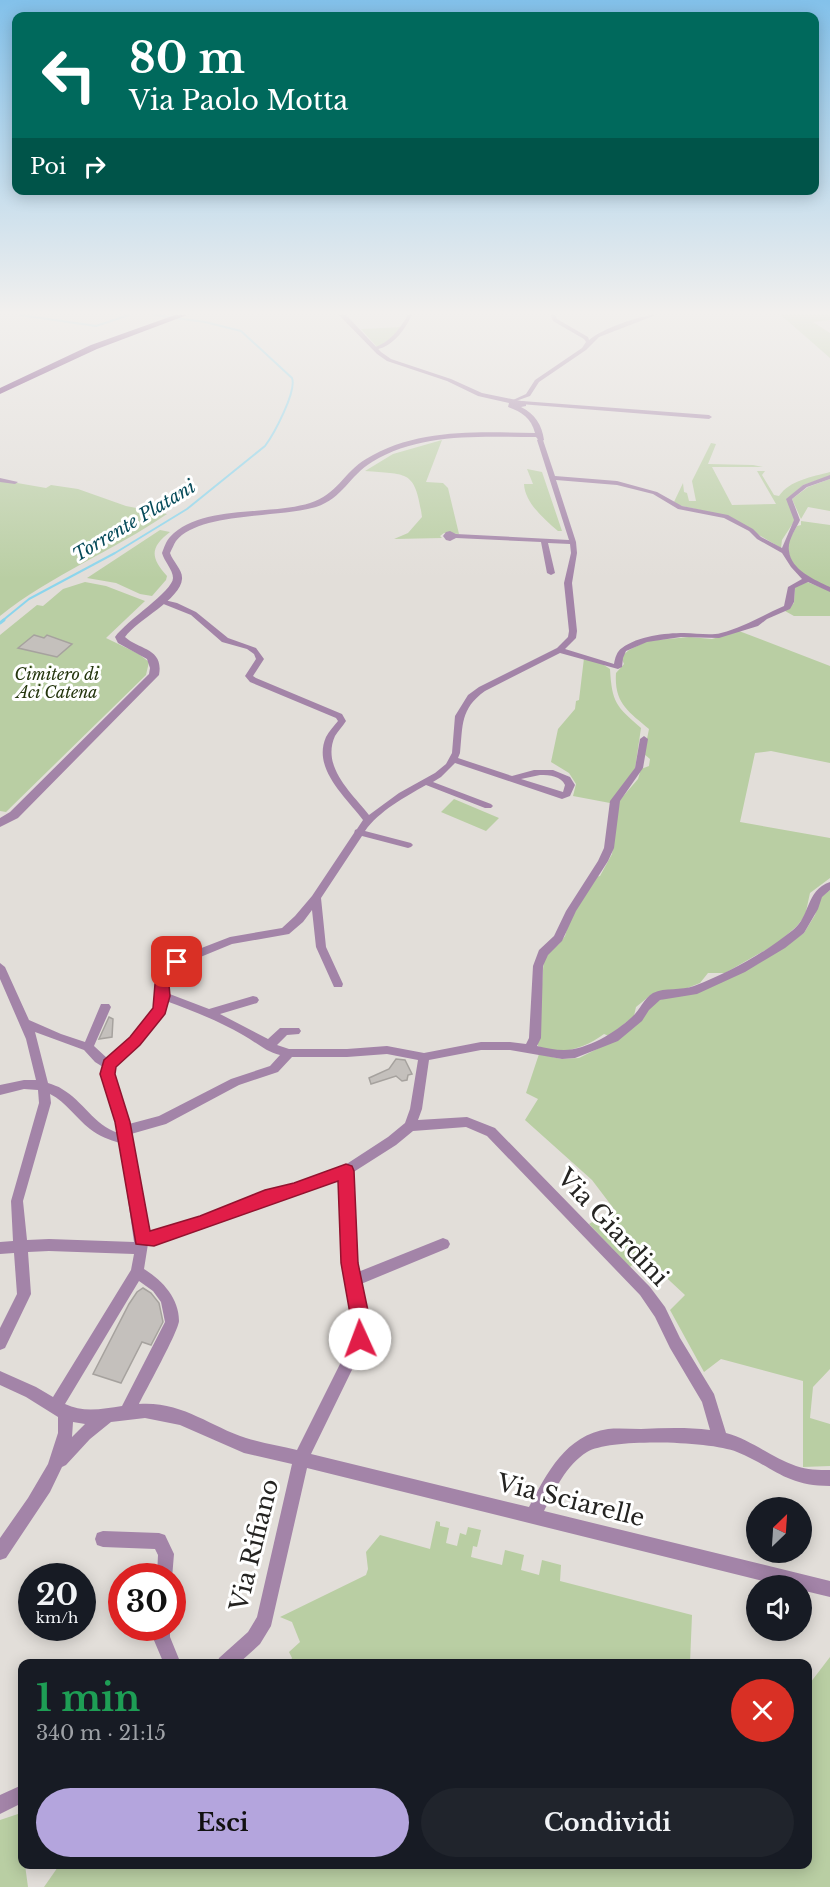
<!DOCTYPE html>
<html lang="it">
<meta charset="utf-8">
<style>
:root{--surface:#171b24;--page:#20242c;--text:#f1f3f6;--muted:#9ea1a6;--accent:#b4a5dd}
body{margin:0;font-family:"Libre Baskerville",serif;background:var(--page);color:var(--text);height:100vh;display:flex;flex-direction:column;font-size:22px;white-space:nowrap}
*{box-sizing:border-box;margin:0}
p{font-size:20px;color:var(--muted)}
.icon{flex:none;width:33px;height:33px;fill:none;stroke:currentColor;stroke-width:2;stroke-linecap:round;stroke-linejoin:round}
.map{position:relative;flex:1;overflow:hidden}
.side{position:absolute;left:18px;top:1659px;width:794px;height:210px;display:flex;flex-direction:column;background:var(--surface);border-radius:12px;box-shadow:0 3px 15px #0003}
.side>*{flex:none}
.hud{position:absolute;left:12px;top:12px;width:807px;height:183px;border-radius:12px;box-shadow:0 3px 15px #0003;background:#00695c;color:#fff;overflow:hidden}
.needle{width:39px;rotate:25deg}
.buttons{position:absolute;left:746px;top:1497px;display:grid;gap:12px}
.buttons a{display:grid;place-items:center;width:66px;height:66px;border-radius:50%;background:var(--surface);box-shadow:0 3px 15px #0003;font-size:30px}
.speed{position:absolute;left:18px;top:1563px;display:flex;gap:12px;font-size:30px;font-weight:700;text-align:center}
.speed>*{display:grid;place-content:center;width:78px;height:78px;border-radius:50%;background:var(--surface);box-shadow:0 3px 15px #0003;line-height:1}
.speed small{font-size:15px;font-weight:400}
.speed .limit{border:9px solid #d22;background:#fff;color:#111}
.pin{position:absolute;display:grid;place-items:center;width:51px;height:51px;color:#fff;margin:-26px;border-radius:12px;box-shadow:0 3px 9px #0006}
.me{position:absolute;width:66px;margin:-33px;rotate:358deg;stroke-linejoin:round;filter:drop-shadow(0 0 4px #0008)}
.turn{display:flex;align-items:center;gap:21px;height:126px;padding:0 18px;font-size:27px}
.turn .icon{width:78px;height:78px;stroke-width:2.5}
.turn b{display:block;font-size:42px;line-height:51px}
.then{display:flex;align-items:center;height:57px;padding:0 18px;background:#0003;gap:12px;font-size:22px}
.round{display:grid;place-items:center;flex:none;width:63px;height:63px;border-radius:32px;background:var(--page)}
.overview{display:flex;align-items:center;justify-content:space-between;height:102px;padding:0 18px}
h1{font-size:36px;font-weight:700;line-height:45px;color:#1e9e55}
.action{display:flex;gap:12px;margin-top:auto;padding:12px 18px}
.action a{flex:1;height:69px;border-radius:36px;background:var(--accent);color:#111;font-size:24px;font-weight:700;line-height:69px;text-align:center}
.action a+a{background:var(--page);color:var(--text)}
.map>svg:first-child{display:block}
.green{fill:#b9cea3}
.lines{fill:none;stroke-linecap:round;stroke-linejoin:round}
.stream-far1{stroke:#8bd5ec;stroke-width:2}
.stream{stroke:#8bd5ec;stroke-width:3}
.building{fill:#c4c0bc;stroke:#a6a29e;stroke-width:1.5}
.minor{fill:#a384a8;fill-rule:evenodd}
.tertiary{fill:#a384a8;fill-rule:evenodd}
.motorway{fill:#5a1766;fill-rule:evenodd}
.route{fill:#e11d48;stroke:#92132f;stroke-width:1.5}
.labels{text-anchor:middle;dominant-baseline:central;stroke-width:6;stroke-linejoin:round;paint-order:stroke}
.far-park-label{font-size:16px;font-style:italic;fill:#24350d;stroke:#fff}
.far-water-label{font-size:18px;font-style:italic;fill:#054a59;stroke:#fff}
.near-street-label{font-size:24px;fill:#242321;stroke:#fff}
</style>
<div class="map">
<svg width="830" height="1887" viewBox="0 0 830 1887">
<rect width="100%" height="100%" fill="#e2ded9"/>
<path class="green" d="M 781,315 L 830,315 L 830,320 L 813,322 L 830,333 L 830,358 Z
M 402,327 L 383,346 L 377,347 L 361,329 Z
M 442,440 L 426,482 L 443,483 L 448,488 L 459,534 L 444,533 L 440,536 L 442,538 L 394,539 L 408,533 L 422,517 C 415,469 408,475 365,471 L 393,454 Z
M 711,443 L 716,444 L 708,464 L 753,465 L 763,467 L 712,467 L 732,505 L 776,504 L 757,471 L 765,471 L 762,475 L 774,495 L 779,496 C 790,480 812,477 830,472 L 830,476 L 803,485 L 787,499 L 795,520 L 782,540 L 781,548 L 727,516 L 673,504 L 683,483 L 684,492 L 687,493 L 689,501 L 696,501 L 692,481 Z
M 527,469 L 542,472 L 562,531 L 558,531 C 544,519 525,503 524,484 L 533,484 Z
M 830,479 L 830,511 L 808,507 L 801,519 L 792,499 L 808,487 Z
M 0,480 L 46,488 L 51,485 L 78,489 L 126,506 L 167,514 C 113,551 51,575 0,616 Z
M 801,521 L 830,525 L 830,589 C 814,583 784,566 788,544 C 789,538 794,532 797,526 L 801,525 Z
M 160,530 L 170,532 C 149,548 151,558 167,576 L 166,580 L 152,596 L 140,594 L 116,583 L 87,578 Z
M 85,582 L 106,586 L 145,601 L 106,638 L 139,654 L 149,662 L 146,675 L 6,812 L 0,811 L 0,635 L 37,605 L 43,606 L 63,589 Z
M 807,582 L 830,591 L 830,616 L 794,616 L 785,611 L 794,603 L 795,587 Z
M 739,631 L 830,666 L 830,763 L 771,751 L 755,753 L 740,822 L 830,838 L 830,878 L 810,893 L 805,916 L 796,927 L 776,944 L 725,973 L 708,973 L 700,983 L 685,989 L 652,994 L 636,1007 L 634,1016 L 609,1036 L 604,1034 C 587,1047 558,1058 538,1046 L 538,1042 L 544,956 L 559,944 L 565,936 L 569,922 L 595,877 L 600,876 L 612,854 L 619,801 L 638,779 L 641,769 L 649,766 L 650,759 L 644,754 L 649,729 C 628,711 614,703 616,673 L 624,664 L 621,657 L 629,650 L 647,641 L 689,637 L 712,639 Z
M 584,658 L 601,663 L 610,669 C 612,703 616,706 641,728 L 635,769 L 610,803 L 573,796 L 576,784 L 569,773 L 551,762 L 558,729 L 575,709 L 576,701 L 579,700 Z
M 454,799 L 499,818 L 486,831 L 441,812 Z
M 830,890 L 830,1369 L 813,1387 L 810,1418 L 830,1424 L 830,1466 L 803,1467 L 803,1381 L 721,1359 L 704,1372 L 670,1310 L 685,1295 L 642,1255 L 630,1267 L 589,1224 L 614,1209 L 592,1180 L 525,1120 L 538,1099 L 526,1093 L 539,1054 L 561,1059 L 579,1058 L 617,1039 L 657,1001 L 756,965 L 804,933 L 815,915 L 820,898 Z
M 436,1521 L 440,1522 L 440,1526 L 449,1528 L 446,1543 L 457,1546 L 460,1533 L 466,1535 L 468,1527 L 481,1530 L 477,1547 L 473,1546 L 471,1557 L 502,1565 L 505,1550 L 524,1555 L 521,1570 L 539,1575 L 542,1560 L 561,1565 L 560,1581 L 692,1615 L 690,1663 L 289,1663 L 292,1658 L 289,1652 L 300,1642 L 292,1622 L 280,1617 L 366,1575 L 368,1569 L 366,1552 L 380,1535 L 430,1549 Z
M 830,1657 L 830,1887 L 44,1887 L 60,1864 L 807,1864 L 807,1687 Z
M 18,1814 L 22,1842 L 22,1864 L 25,1865 L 28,1887 L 0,1887 L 0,1820 Z"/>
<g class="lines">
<path class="stream-far1" d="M 20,315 L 96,326 L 129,315
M 2,621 L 29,599 L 115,553 L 187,509 L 265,446 C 274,434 297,391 292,378 L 241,331 L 205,322 L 154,315"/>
<path class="stream" d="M 0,623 L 4,620"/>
</g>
<path class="building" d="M 34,635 L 44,638 L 47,635 L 72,644 L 57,657 L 18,648 Z
M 109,1017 L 113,1019 L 112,1037 L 99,1039 Z
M 396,1059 L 405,1060 L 412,1074 L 408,1075 L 407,1080 L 402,1081 L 396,1076 L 371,1084 L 369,1078 L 389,1069 Z
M 143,1288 L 151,1293 L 159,1303 L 163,1322 L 151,1345 L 142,1342 L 121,1383 L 93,1374 L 129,1304 L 137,1292 Z"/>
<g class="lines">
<path class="minor" d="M 408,315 L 412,315 C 404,331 392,348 373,350 L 373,348 C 390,342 399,330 408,315 Z
M 551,315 L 555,315 L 557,319 L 588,337 L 589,340 C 602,329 640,315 656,315 L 599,337 L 586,350 L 539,382 L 530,396 L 513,402 L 513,400 L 526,394 L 535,380 L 582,348 L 586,342 L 584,339 L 553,321 Z
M 522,401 L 709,415 L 712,417 L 709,419 L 520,404 L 520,402 Z
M 540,438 L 543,440 L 555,476 L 617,481 L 657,492 L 682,506 L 728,515 L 753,529 L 761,537 L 782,548 L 794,520 L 786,499 L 803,485 L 830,475 L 830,479 L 807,487 L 792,499 L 800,520 C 796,529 787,541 789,551 C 791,570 815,580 830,587 L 830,592 L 808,582 L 795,588 L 794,602 L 790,609 L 767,619 L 758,626 L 719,638 L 681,637 L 647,642 L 626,651 L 623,658 L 622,667 L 618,669 L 560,653 L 485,691 C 460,709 463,725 460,753 L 458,758 L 512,776 L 534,770 L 553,770 L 570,777 L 575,785 L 570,796 L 562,799 L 559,798 L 455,763 L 441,777 L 433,782 L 491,804 L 493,806 L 491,808 L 485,808 L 426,785 C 405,797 379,811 365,831 L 411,843 L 413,845 L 411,847 L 408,848 L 362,836 L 321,898 L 326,947 L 343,984 L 342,987 L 334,987 L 316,947 L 312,910 L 303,922 L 289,934 L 232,944 L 181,965 L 167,985 L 167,993 L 209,1009 L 253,996 L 257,997 L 259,1000 L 257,1003 L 220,1014 L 268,1039 L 280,1028 L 299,1028 L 301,1031 L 299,1034 L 287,1035 L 277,1045 L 289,1049 L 347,1049 L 387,1046 L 424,1053 L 481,1042 L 510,1042 L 526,1044 L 529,1038 L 533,966 L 539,950 L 554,936 L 566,911 L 598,861 L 604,848 L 610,801 L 635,768 L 640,739 L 644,736 L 648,739 L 643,768 L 620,801 L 614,848 L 608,861 L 576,911 L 562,941 L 548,955 L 543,966 L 541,1038 L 537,1046 C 546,1048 555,1050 564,1050 C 587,1050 616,1032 632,1017 C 640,1010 644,998 653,993 C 665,987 681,991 694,986 C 729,973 763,954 793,930 C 811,916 805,891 830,882 L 830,890 L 822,897 L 818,909 L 804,933 L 785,948 L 745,972 L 697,994 L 660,1000 L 649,1010 L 642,1021 L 618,1041 L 575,1058 L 562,1059 L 510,1050 L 481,1050 L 429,1060 L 422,1109 L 418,1120 L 467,1117 L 495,1128 L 650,1287 L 665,1307 L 680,1338 L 714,1394 L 726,1433 C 752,1440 772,1458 796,1466 C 807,1470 818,1470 830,1470 L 830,1486 C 785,1486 774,1467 737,1452 C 710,1441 611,1438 587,1452 C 566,1465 555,1490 544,1511 L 830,1581 L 830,1597 L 801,1590 L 801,1586 L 783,1586 L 307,1468 L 271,1626 L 260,1644 L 238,1664 L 217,1664 L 219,1658 L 248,1632 L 257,1617 L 292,1464 L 244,1453 L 180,1425 L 145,1418 L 111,1422 L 90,1439 L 66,1465 L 62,1467 L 50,1492 L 6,1558 L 0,1560 L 0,1538 L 28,1498 L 48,1464 L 58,1433 L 58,1417 L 26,1397 L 0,1385 L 0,1371 L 36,1387 L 53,1397 L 131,1270 L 134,1254 L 49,1251 L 28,1252 L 31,1294 L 5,1348 L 0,1350 L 0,1328 L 17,1294 L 14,1253 L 0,1254 L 0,1242 L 13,1241 L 11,1201 L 39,1103 L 38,1090 L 24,1089 L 0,1095 L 0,1085 L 24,1080 L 36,1080 L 26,1039 L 0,979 L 0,963 L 5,967 L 29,1020 L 61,1034 L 85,1042 L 101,1004 L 109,1004 L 111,1007 L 94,1046 L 108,1059 L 131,1038 L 155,1009 L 157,984 L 173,959 L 230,937 L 282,928 L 295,916 L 312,896 L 354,833 L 355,830 L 357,829 L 363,820 C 346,797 312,769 326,737 C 329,731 334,726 338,721 L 336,718 L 250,682 L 245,676 L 256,659 L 254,654 L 247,649 L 222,642 L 191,615 L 156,601 L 160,599 L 177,603 L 196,612 L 228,638 L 256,648 L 264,659 L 253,676 L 256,678 L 342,714 L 346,721 C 343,726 338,731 335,736 C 321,767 352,793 369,815 L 399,793 L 435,773 L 446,764 L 452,753 L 455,716 L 468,695 L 479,687 L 557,648 L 568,637 L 569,631 L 564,583 L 571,553 L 570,544 L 548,543 L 555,573 L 551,575 L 547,573 L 541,542 L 456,538 L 450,541 L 446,540 L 443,536 L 446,532 L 450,531 L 456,534 L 569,540 L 537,440 ZM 556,480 L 617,485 L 653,494 L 678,509 L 724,518 L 749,531 L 757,539 L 782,553 L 791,567 L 802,579 L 788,587 L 784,606 C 763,615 744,627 721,633 C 710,636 696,633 684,633 C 665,633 638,636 622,648 C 617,651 615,658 614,664 L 565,649 L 576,638 L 577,631 L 572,583 L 577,553 L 576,542 ZM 540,775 C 550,775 561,776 565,785 L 563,792 L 521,779 ZM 166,1001 C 193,1011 219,1021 243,1035 C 256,1042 266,1052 280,1055 L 270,1066 L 231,1079 L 159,1116 L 129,1124 L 114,1074 L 115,1067 C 131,1052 165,1024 166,1001 ZM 35,1032 L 84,1050 L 95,1062 L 103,1067 L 102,1074 L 117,1122 L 118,1133 C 94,1125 83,1101 62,1089 C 58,1086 53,1085 48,1083 ZM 387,1054 L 418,1060 L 410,1109 L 405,1123 L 388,1137 L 342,1167 L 294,1185 L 260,1194 L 201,1218 L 154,1232 L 146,1233 L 131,1134 L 166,1124 L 239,1085 L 278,1072 L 292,1057 L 347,1057 ZM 50,1094 C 66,1102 76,1118 90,1129 C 99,1136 109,1140 120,1143 L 134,1242 L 49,1239 L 27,1240 L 23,1201 L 51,1103 ZM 466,1127 L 487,1136 L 640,1295 L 655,1317 L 670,1348 L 702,1402 L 710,1430 C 687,1427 664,1428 641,1429 C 630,1429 619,1428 608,1429 C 566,1435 547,1473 529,1507 L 311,1454 L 367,1339 L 368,1325 L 361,1284 L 448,1248 L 450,1244 L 448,1240 L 443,1238 L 358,1272 L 352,1173 L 396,1145 L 413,1131 ZM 340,1179 L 343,1263 L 354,1325 L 353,1338 L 297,1450 C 280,1446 263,1443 246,1438 C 209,1426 182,1401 139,1404 C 146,1390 178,1332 179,1321 C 179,1298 162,1280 144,1269 L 148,1244 L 203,1229 L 267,1203 L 294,1195 ZM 139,1281 L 153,1291 L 161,1302 L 165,1322 L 122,1406 C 103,1409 83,1413 65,1404 ZM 73,1422 L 85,1424 L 72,1437 Z
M 0,478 L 18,482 L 15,484 L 0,482 Z
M 103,1531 L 159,1533 L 165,1535 L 174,1554 L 172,1578 L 157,1576 L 158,1555 L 155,1549 L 103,1547 L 97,1545 L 95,1539 L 97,1533 Z
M 154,1628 L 170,1628 L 170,1637 L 181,1664 L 164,1664 L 153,1638 Z
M 22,1785 L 22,1803 L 0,1814 L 0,1795 Z"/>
<path class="tertiary" d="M 339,315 L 346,315 L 381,352 L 391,359 L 451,379 L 482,393 L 526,402 L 526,406 L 521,407 C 535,414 542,425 544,440 L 540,442 L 536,437 C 480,437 421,432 372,462 C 349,476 343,498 316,507 C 280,518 199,512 176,541 C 174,544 172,549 170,553 C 173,562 183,570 182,579 C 181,599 137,620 125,637 C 139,650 164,648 159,675 L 18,818 L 0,827 L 0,818 L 10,812 L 149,674 L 150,668 L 147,659 L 118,643 L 115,637 C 126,621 173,591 173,578 C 173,570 164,561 162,553 C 164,548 166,541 170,537 C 201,504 269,516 310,503 C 337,495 344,472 366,459 C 417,428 478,432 535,433 C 531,418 522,412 508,407 L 509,403 L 478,396 L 447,381 L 387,361 L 377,354 Z"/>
<path class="motorway" d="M 175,315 L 187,315 L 97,349 L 0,394 L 0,388 L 91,345 Z"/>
</g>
<linearGradient id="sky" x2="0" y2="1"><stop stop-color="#83c1ea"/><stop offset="0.54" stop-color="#f2f0ee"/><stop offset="1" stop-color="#f2f0ee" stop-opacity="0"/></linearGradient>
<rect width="830" height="579" fill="url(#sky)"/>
<path class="route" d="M 177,957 L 184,962 L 169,985 L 170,996 L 165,1014 L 140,1045 L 116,1067 L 115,1074 L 130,1122 L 150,1231 L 200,1216 L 265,1190 L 294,1183 L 346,1164 L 352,1166 L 354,1171 L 358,1263 L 371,1325 L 366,1345 L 360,1348 L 353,1345 L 351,1339 L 352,1325 L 341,1263 L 338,1181 L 154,1246 L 136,1244 L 115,1122 L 100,1074 L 104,1060 L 130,1037 L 153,1008 L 155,984 L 172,958 Z"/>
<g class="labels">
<g class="far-park-label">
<text x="57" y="674">Cimitero di<tspan x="57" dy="18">Aci Catena</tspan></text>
</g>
<g class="far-water-label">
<text transform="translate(134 521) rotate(-31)">Torrente Platani</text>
</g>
<g class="near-street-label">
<text transform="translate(613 1227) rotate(47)">Via Giardini</text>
<text transform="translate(571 1500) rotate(14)">Via Sciarelle</text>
<text transform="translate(254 1545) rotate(-76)">Via Rifiano</text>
</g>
</g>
</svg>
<div class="buttons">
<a><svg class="needle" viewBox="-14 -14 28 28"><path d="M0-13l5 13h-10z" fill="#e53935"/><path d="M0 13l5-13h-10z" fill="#9ea1a6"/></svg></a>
<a><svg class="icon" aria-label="sound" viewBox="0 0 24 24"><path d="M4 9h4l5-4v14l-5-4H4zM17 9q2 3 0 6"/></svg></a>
</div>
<div class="speed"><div>20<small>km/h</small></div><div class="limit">30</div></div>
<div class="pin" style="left:177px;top:962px;background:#d93025"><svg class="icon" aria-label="arrive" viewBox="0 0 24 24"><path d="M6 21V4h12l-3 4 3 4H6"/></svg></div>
<svg class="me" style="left:360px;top:1339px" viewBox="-20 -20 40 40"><circle r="19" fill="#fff"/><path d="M0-13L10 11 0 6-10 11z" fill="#e11d48"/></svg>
<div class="hud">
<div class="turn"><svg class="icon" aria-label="left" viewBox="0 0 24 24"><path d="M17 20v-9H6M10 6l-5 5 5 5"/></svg><div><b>80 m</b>Via Paolo Motta</div></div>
<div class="then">Poi<svg class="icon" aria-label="right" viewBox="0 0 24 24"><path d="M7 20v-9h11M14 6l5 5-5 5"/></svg></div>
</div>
<section class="side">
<div class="overview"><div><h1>1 min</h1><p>340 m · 21:15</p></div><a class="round" style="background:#d93025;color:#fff"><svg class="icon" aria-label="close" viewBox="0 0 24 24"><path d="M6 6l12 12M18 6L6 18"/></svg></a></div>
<div class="action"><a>Esci</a><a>Condividi</a></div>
</section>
</div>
